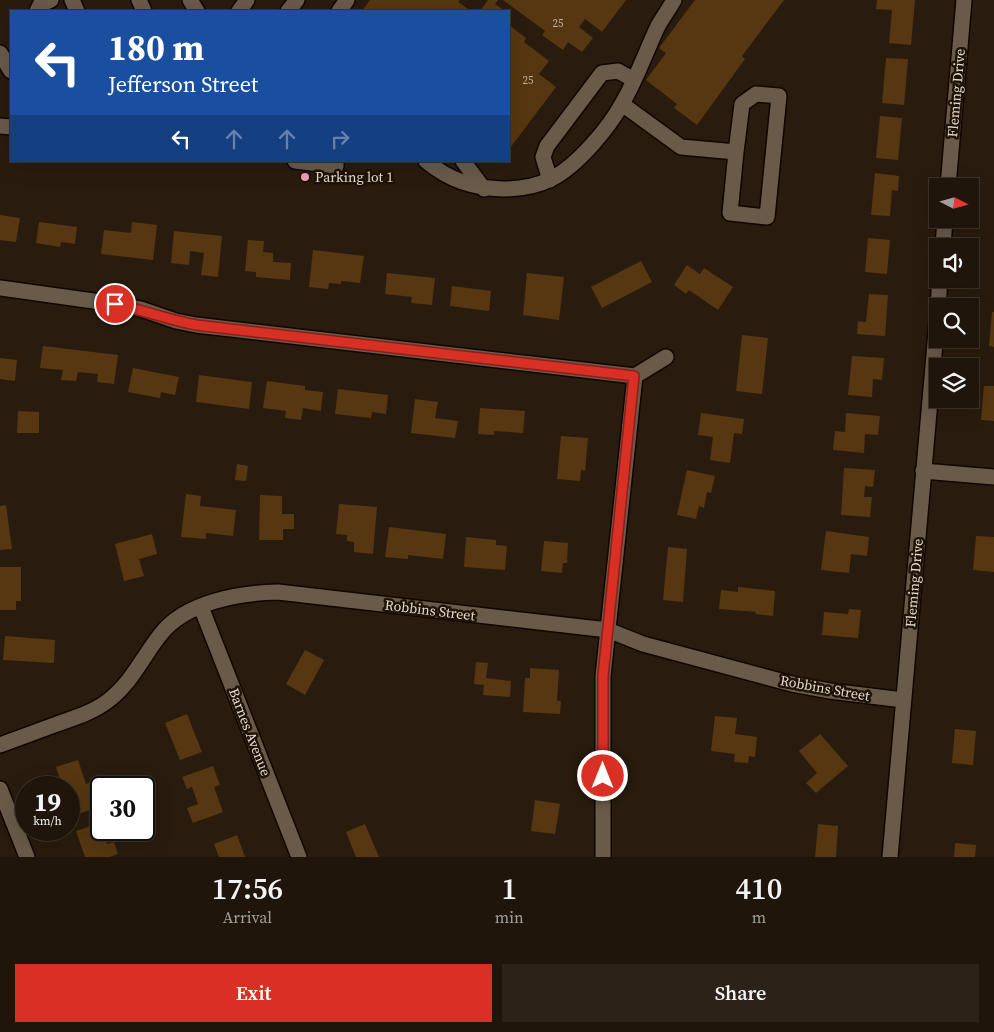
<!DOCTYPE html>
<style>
:root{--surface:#1f150a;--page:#2c2218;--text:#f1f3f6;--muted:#a19f9c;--line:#3c342b;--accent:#d93025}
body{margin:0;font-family:"Source Serif 4",serif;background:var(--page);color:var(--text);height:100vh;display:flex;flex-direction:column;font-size:19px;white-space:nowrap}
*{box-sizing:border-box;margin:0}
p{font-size:16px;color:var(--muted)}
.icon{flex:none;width:28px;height:28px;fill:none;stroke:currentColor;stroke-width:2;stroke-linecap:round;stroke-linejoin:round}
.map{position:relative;height:857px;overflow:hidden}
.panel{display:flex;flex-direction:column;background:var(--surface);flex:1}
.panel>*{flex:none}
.banner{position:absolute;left:10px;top:10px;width:500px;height:152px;border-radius:0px;box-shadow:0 5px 20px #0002,0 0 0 1px var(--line);background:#1a4fa0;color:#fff;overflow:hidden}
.needle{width:32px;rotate:96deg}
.tools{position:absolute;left:929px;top:178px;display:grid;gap:10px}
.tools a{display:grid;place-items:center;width:50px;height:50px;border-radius:0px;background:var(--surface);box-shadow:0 5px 20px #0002,0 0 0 1px var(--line);font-size:25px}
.speed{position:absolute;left:15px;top:776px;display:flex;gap:10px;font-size:25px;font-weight:700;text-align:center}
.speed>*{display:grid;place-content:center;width:65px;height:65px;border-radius:50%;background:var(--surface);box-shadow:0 5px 20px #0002,0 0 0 1px var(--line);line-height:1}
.speed small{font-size:12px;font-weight:400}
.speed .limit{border:2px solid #111;border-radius:8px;background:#fff;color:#111}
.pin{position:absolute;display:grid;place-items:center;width:42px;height:42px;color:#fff;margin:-21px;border:2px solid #fff;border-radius:50%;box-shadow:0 1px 5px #0007}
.me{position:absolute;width:55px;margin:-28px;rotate:0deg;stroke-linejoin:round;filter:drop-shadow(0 0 4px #0008)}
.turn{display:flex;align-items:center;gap:18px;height:105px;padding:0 15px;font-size:22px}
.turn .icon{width:65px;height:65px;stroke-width:2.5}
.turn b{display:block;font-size:35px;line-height:42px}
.lanes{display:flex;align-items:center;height:48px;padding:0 15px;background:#0003;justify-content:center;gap:25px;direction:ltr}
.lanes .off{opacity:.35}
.eta{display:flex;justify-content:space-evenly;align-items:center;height:85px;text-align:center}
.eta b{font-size:30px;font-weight:600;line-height:35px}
.action{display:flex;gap:10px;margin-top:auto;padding:10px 15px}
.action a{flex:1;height:58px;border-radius:0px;background:var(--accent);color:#fff;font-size:20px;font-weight:600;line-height:58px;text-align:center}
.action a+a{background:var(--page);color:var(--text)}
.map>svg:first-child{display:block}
.building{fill:#563711}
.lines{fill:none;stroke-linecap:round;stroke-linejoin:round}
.minor-casing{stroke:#110600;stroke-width:18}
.minor{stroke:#695a4a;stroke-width:15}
.route-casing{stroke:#8d1f18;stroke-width:12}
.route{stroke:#d93025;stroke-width:9}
.poi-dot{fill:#f09ab7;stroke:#1f1305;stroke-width:2}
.labels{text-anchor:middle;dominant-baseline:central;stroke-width:5;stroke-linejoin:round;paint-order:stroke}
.number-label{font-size:11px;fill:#c0b1a1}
.street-label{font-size:14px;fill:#e3dad1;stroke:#1f1305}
.poi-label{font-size:14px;fill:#e3dad1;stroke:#1f1305;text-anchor:start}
</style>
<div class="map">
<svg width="994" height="857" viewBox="0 0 994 857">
<rect width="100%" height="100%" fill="#291c0e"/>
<path class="building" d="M 370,0 L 460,0 L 458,2 L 471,11 L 362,11 Z
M 488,0 L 498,0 L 495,4 L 505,11 L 480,11 Z
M 503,0 L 626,0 L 602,32 L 585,19 L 579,27 L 593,38 L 582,52 L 568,42 L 563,50 L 542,35 L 545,31 Z
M 695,0 L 784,0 L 742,56 L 745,59 L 697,125 L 674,108 L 677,104 L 646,80 L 666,53 L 659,48 Z
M 877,0 L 915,0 L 911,45 L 889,43 L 892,10 L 876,9 Z
M 509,25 L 526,38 L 524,42 L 549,61 L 539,74 L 556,87 L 510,148 L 509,147 Z
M 886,58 L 908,59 L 904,105 L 882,103 Z
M 880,116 L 902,118 L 898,160 L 876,158 Z
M 875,173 L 899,176 L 898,191 L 892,190 L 890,216 L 871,215 Z
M 0,215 L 20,218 L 16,242 L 0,240 Z
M 39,222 L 77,227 L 75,244 L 61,242 L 60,247 L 36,243 Z
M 132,222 L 157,225 L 153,260 L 101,254 L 104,230 L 131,233 Z
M 174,231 L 222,236 L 218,277 L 201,275 L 204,253 L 190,251 L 189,265 L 171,263 Z
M 868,238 L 890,240 L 887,274 L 865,272 Z
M 248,240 L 264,241 L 263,252 L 273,253 L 273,262 L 291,263 L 290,280 L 256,277 L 256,272 L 245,271 Z
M 313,250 L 364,256 L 360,283 L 341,281 L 341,284 L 329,283 L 328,289 L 309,287 Z
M 641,261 L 652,282 L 602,308 L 591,287 Z
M 687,265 L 700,274 L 704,268 L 733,287 L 718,310 L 689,290 L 686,294 L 674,285 Z
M 387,273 L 435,278 L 432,305 L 411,303 L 412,297 L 385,294 Z
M 527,273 L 564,277 L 559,320 L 523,315 Z
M 452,286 L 491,291 L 489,311 L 450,306 Z
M 869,294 L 888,295 L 885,336 L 857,334 L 858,321 L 866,322 Z
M 992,312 L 994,312 L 994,347 L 989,346 Z
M 742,335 L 768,338 L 762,394 L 736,391 Z
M 43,346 L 118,355 L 114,384 L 97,382 L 98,374 L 78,372 L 76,381 L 61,380 L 63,370 L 40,368 Z
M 852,356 L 884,358 L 882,380 L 873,379 L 872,397 L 848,395 Z
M 0,358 L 17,360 L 15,381 L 0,379 Z
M 133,368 L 179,377 L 175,395 L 161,392 L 160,398 L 128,392 Z
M 199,375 L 252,382 L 249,409 L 196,402 Z
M 267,381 L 305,386 L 305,390 L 323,392 L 321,411 L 303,408 L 301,420 L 285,418 L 286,411 L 263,408 Z
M 984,386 L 994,386 L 994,421 L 981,420 Z
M 338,389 L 388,395 L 386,414 L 372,412 L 371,418 L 335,414 Z
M 415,399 L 438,402 L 435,418 L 458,421 L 455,438 L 411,433 Z
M 480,408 L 525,411 L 523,433 L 494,431 L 494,435 L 478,434 Z
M 18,411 L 39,412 L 39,433 L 17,433 Z
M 701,413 L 744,419 L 742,434 L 734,433 L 730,463 L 710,460 L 713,437 L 698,435 Z
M 846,413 L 880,416 L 878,435 L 865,434 L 864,453 L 833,450 L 835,431 L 845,432 Z
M 561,436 L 588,438 L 585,471 L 581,470 L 580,481 L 557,479 Z
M 237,464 L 248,466 L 246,481 L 235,480 Z
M 844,468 L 875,470 L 873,487 L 865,486 L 864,497 L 872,497 L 870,517 L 841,515 Z
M 687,470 L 715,476 L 711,493 L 707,492 L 704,508 L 699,506 L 696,519 L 677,515 Z
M 186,494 L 201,496 L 200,506 L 236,510 L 233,536 L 206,533 L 206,539 L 181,537 Z
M 260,495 L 282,496 L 282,514 L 294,514 L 294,529 L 283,529 L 283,540 L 259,540 Z
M 339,504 L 377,507 L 373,554 L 354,552 L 354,542 L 347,541 L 347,535 L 336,534 Z
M 6,505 L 12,549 L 0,550 L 0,506 Z
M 389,527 L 446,534 L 443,559 L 408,555 L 408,559 L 385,557 Z
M 826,531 L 869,537 L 867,556 L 851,554 L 849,573 L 821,570 Z
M 152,534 L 157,554 L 139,559 L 144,576 L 124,581 L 115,544 Z
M 976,536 L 994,537 L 994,572 L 973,570 Z
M 466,537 L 496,540 L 496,545 L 507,546 L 505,570 L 464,567 Z
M 544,541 L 568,543 L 567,563 L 563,563 L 562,573 L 541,571 Z
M 668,547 L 687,549 L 683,602 L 663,600 Z
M 0,567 L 21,567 L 21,601 L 16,601 L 16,610 L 0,610 Z
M 738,587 L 775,591 L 773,616 L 755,614 L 756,612 L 719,609 L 721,590 L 738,592 Z
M 849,609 L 861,610 L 858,638 L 822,635 L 824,612 L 848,614 Z
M 5,636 L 55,640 L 54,663 L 3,660 Z
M 305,650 L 324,660 L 305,695 L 286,684 Z
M 476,662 L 488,663 L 486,678 L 511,681 L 510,697 L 483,695 L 484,685 L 474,684 Z
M 530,668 L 559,670 L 557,701 L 561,701 L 560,714 L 523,712 L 525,678 L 530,678 Z
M 187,714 L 202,752 L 180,760 L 165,723 Z
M 715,716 L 737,718 L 735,734 L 757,737 L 755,757 L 749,756 L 748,763 L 734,762 L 735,754 L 711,751 Z
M 955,729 L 976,731 L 973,765 L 952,763 Z
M 820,734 L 848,766 L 816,793 L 806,783 L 817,773 L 799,751 Z
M 78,760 L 86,784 L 95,781 L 101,806 L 70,817 L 69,788 L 63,788 L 56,767 Z
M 213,766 L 220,785 L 214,787 L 223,812 L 193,823 L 187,808 L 198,804 L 192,787 L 187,789 L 182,777 Z
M 535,800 L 560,804 L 555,834 L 531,831 Z
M 100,823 L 107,844 L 114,842 L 118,854 L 110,857 L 85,857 L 76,831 Z
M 365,824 L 379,857 L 356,857 L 346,832 Z
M 818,824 L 838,826 L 836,857 L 815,857 Z
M 237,835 L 245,857 L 219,857 L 214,844 Z
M 955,843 L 976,845 L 975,857 L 954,857 Z"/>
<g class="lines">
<g class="minor-casing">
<path id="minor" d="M 72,0 L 77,11
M 139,0 L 144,11
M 190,0 L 197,11
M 37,11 L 40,5 L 51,0
M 239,11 L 247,0
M 288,11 L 297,0
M 339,11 L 347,0
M 0,53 L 11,71
M 622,104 L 681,147 L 736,152 L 730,213 L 767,217 L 779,96 L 756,94 L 742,104 L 736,152
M 0,126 L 11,127
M 295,161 L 336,166 L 336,161
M 426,161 C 449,180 473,188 503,189 C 518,189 537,186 551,179 C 577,166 609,128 623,102 C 637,78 646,51 658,26 C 663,17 669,9 674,0
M 463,161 L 484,189
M 550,180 L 543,157 L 547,146 L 602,73 L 618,71 L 634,80
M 948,186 L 964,0
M 943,246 L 945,219
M 0,288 L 115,304 L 141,309 L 176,321 L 196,325 L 635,376
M 938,306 L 940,279
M 923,471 L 994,477
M 201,607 L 299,857
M 0,745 C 19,738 38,731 57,724 C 74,718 94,712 109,700 C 132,682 142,658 160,635 C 185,602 239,593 278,592 L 608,630 L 643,644 L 792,684 L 830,691 L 903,700
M 0,789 L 27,857
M 603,857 L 603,676 L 635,376 L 666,357
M 890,857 L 938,309"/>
</g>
<use href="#minor" class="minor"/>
</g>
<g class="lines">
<g class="route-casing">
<path id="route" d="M 115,304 C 143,310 169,320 196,325 L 634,376 L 603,676 L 603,776"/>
</g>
<use href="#route" class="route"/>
</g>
<circle class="poi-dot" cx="305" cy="177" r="5"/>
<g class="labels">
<g class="number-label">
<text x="558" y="23">25</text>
<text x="528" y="80">25</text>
</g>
<g class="street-label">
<text transform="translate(956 93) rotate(-85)">Fleming Drive</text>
<text transform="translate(914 583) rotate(-85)">Fleming Drive</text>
<text transform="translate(430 610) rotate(7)">Robbins Street</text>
<text transform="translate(825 688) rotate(10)">Robbins Street</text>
<text transform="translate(250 732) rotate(69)">Barnes Avenue</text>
</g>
<g class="poi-label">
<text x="315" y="177">Parking lot 1</text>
</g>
</g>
</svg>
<div class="tools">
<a><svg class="needle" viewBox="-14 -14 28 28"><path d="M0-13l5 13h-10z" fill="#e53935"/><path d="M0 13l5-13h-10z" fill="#a19f9c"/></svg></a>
<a><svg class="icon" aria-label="sound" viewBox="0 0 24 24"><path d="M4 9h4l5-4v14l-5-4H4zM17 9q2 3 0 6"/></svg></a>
<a><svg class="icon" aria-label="search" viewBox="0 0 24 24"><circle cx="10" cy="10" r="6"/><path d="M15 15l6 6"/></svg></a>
<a><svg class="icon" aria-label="layers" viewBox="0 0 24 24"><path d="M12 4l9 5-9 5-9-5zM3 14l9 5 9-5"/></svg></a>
</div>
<div class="speed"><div>19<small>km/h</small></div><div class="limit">30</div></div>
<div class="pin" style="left:115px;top:304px;background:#d93025"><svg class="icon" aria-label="arrive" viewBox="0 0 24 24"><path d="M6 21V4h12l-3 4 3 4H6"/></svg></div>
<svg class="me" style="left:603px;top:776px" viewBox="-20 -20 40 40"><circle r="17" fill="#d93025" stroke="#fff" stroke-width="3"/><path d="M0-11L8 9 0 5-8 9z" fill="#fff"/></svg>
<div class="banner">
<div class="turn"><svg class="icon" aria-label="left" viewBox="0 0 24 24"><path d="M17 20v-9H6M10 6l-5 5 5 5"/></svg><div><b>180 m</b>Jefferson Street</div></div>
<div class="lanes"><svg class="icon" aria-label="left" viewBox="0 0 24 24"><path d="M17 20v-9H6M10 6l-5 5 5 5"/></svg><svg class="icon off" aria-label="ahead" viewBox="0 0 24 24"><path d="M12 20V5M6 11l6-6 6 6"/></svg><svg class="icon off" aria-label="ahead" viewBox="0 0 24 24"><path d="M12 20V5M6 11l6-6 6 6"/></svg><svg class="icon off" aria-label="right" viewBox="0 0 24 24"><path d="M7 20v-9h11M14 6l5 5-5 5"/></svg></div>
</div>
</div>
<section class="panel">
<div class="eta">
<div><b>17:56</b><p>Arrival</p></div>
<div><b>1</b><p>min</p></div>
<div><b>410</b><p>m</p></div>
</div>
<div class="action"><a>Exit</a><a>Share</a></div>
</section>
